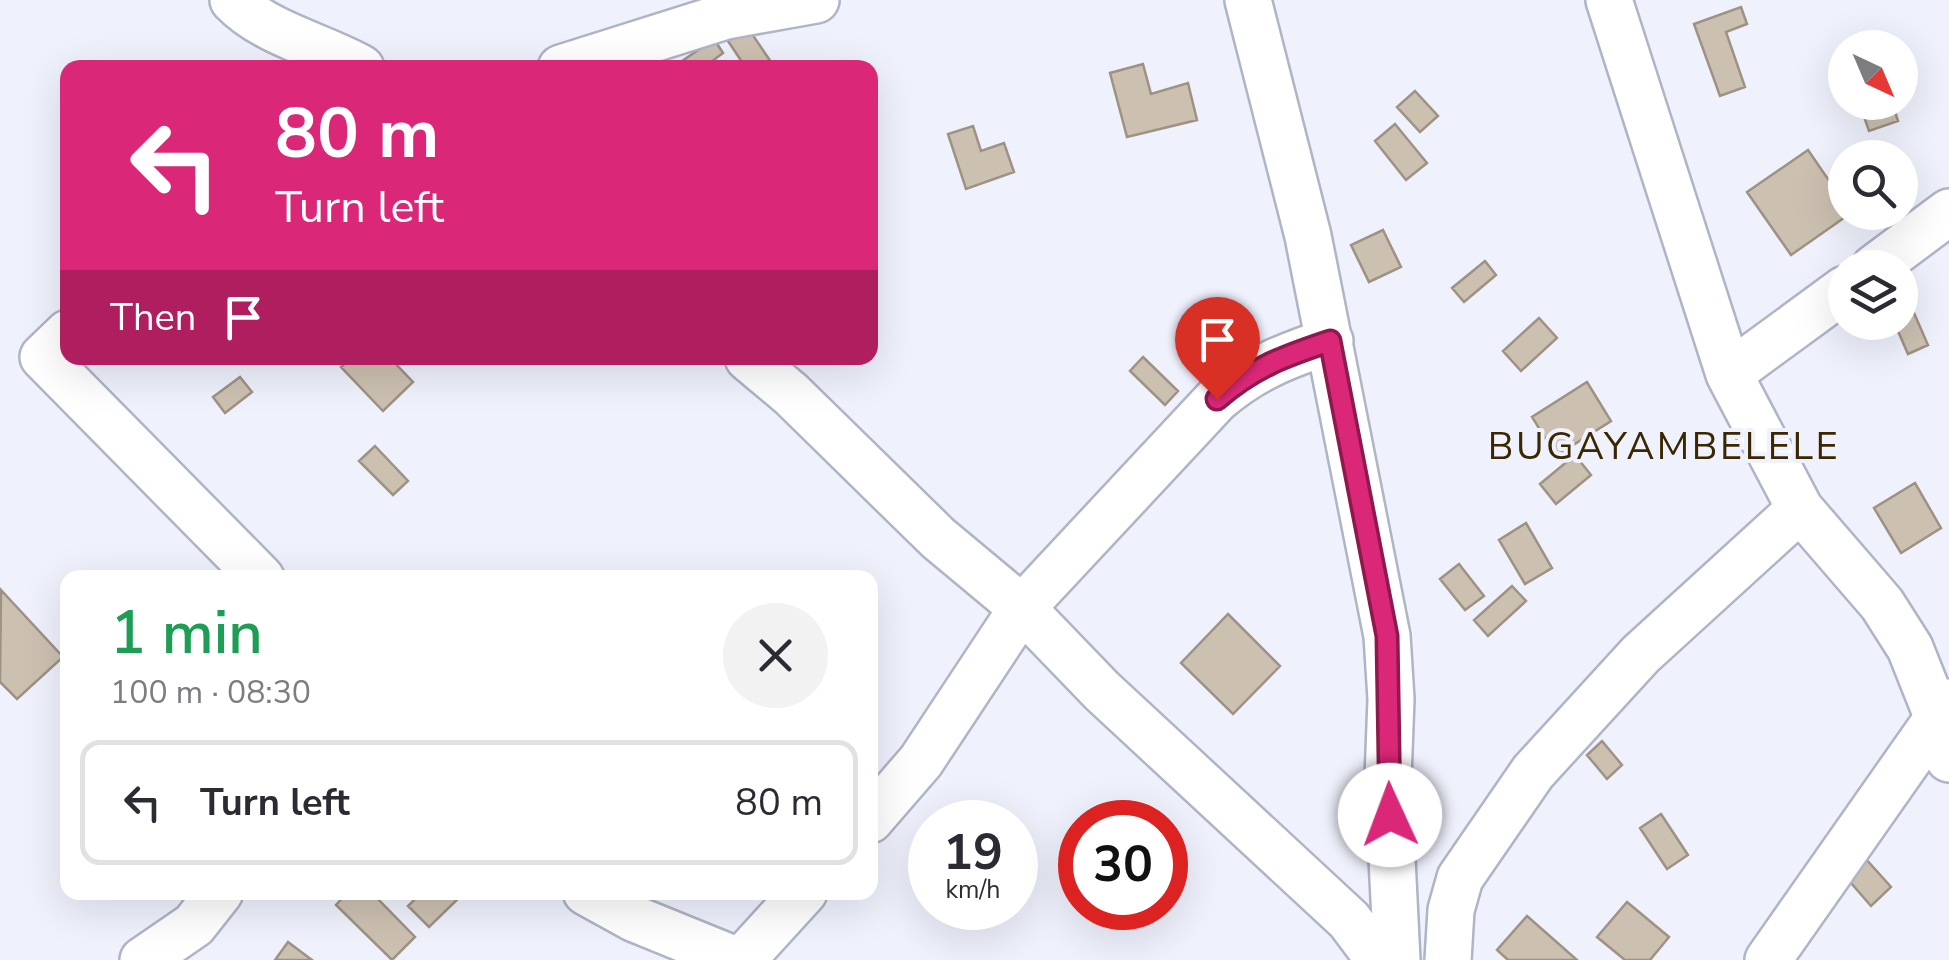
<!DOCTYPE html>
<meta charset="utf-8">
<style>
:root{--surface:#fff;--page:#f2f2f3;--text:#2b2b33;--muted:#7c7c81;--line:#e1e1e2}
body{margin:0;font-family:"Nunito Sans",sans-serif;background:var(--page);color:var(--text);height:100vh;display:flex;flex-direction:column;font-size:38px;white-space:nowrap}
*{box-sizing:border-box;margin:0}
p{font-size:32px;color:var(--muted)}
.icon{flex:none;width:55px;height:55px;fill:none;stroke:currentColor;stroke-width:2;stroke-linecap:round;stroke-linejoin:round}
.map{position:relative;flex:1;overflow:hidden}
.side{position:absolute;left:60px;top:570px;width:818px;height:330px;display:flex;flex-direction:column;background:var(--surface);border-radius:20px;box-shadow:0 10px 40px #0002}
.side>*{flex:none}
.top-card{position:absolute;left:60px;top:60px;width:818px;height:305px;border-radius:20px;box-shadow:0 10px 40px #0002;background:#db2777;color:#fff;overflow:hidden}
.needle{width:65px;rotate:136deg}
.fabs{position:absolute;left:1828px;top:30px;display:grid;gap:20px}
.fabs a{display:grid;place-items:center;width:90px;height:90px;border-radius:50%;background:var(--surface);box-shadow:0 10px 40px #0002;font-size:50px}
.speed{position:absolute;left:908px;top:800px;display:flex;gap:20px;font-size:50px;font-weight:700;text-align:center}
.speed>*{display:grid;place-content:center;width:130px;height:130px;border-radius:50%;background:var(--surface);box-shadow:0 10px 40px #0002;line-height:1}
.speed small{font-size:25px;font-weight:400}
.speed .limit{border:15px solid #d22;background:#fff;color:#111}
.pin{position:absolute;display:grid;place-items:center;width:85px;height:85px;color:#fff;margin:-102px -42px;border-radius:50% 50% 50% 0;rotate:-45deg;box-shadow:0 0 10px #0007}
.pin .icon{rotate:45deg}
.me{position:absolute;width:110px;margin:-55px;rotate:358deg;stroke-linejoin:round;filter:drop-shadow(0 0 8px #0008)}
.turn{display:flex;align-items:center;gap:35px;height:210px;padding:0 50px;font-size:45px}
.turn .icon{width:130px;height:130px;stroke-width:2.5}
.turn b{display:block;font-size:70px;line-height:85px}
.then{display:flex;align-items:center;height:95px;padding:0 50px;background:#0003;gap:20px;font-size:38px}
.round{display:grid;place-items:center;flex:none;width:105px;height:105px;border-radius:52px;background:var(--page)}
.headline{display:flex;align-items:center;justify-content:space-between;height:170px;padding:0 50px}
h1{font-size:60px;font-weight:600;line-height:75px;color:#1e9e55}
ul{padding:0;list-style:none}
li{display:flex;align-items:center;gap:30px;height:125px;margin:0 20px 15px;padding:0 30px;border:5px solid var(--line);border-radius:20px}
li div{flex:1}
li b{display:block;font-size:38px}
li em{font-style:normal}
.map>svg:first-child{display:block}
.building{fill:#ccc1b1;stroke:#9d9283;stroke-width:2.5}
.lines{fill:none;stroke-linecap:round;stroke-linejoin:round}
.minor-casing{stroke:#afb4c6;stroke-width:50}
.minor{stroke:#fff;stroke-width:45}
.route-casing{stroke:#8e194d;stroke-width:25}
.route{stroke:#db2777;stroke-width:18}
.labels{text-anchor:middle;dominant-baseline:central;stroke-width:8;stroke-linejoin:round;paint-order:stroke}
.quarter-label{font-size:38px;letter-spacing:2.5px;fill:#3a2600;stroke:#eff2fd}
</style>
<div class="map">
<svg width="1949" height="960" viewBox="0 0 1949 960">
<rect width="100%" height="100%" fill="#eff2fd"/>
<path class="building" d="M 1741,7 L 1747,24 L 1726,32 L 1745,87 L 1720,96 L 1694,24 Z
M 746,25 L 771,62 L 763,68 L 746,68 L 726,38 Z
M 714,39 L 723,53 L 703,68 L 672,68 Z
M 1143,64 L 1151,94 L 1188,83 L 1197,120 L 1127,137 L 1110,73 Z
M 1415,91 L 1438,116 L 1420,132 L 1397,107 Z
M 1859,102 L 1892,102 L 1898,121 L 1869,131 Z
M 1395,124 L 1427,163 L 1406,180 L 1375,141 Z
M 973,126 L 981,151 L 1004,143 L 1014,172 L 966,189 L 948,134 Z
M 1808,150 L 1845,204 L 1845,212 L 1851,213 L 1791,255 L 1747,192 Z
M 1383,230 L 1401,267 L 1369,282 L 1351,245 Z
M 1485,261 L 1496,275 L 1464,302 L 1452,288 Z
M 1900,281 L 1928,345 L 1908,354 L 1894,322 L 1900,322 Z
M 1539,318 L 1557,338 L 1521,371 L 1503,351 Z
M 1143,357 L 1178,391 L 1165,405 L 1130,371 Z
M 351,358 L 390,358 L 413,382 L 383,411 L 341,367 Z
M 240,377 L 252,392 L 225,413 L 213,397 Z
M 1587,382 L 1611,421 L 1556,456 L 1532,417 Z
M 375,446 L 408,481 L 393,495 L 359,461 Z
M 1575,455 L 1591,475 L 1556,504 L 1540,484 Z
M 1915,483 L 1941,528 L 1901,553 L 1874,508 Z
M 1526,523 L 1552,568 L 1525,584 L 1499,540 Z
M 1459,564 L 1484,596 L 1465,610 L 1440,579 Z
M 1512,586 L 1526,601 L 1488,636 L 1474,620 Z
M 1,590 L 63,657 L 17,699 L 0,682 Z
M 1228,614 L 1280,666 L 1233,714 L 1181,663 Z
M 1602,741 L 1622,765 L 1607,779 L 1587,755 Z
M 1661,814 L 1688,855 L 1667,869 L 1640,828 Z
M 1865,858 L 1891,887 L 1871,906 L 1845,876 Z
M 348,892 L 371,892 L 415,937 L 392,960 L 336,905 Z
M 422,892 L 465,892 L 429,927 L 408,906 Z
M 1627,902 L 1669,937 L 1650,960 L 1625,960 L 1597,937 Z
M 1527,916 L 1577,960 L 1508,960 L 1497,950 Z
M 288,942 L 312,960 L 275,960 Z"/>
<g class="lines">
<g class="minor-casing">
<path id="minor" d="M 233,0 C 266,34 320,45 361,68
M 1248,0 L 1308,236 L 1387,636 L 1391,699 L 1388,778 L 1397,960
M 1609,0 L 1729,374 L 1800,509 L 1882,604 L 1910,648 L 1937,716 L 1949,759
M 561,68 L 726,16 L 816,0
M 1874,268 L 1949,212
M 68,333 L 43,357 L 261,578
M 748,358 L 791,394 L 938,538 L 1022,608 L 1102,691 L 1349,920 L 1379,960
M 1729,374 L 1845,289
M 870,820 L 921,761 L 1022,608 L 1217,399 C 1254,368 1285,356 1330,341
M 586,892 L 635,919 L 736,960
M 143,960 L 194,925 L 220,892
M 742,960 L 804,892
M 1448,960 L 1451,910 L 1460,878 L 1533,772 L 1641,654 L 1800,509
M 1768,960 L 1949,702"/>
</g>
<use href="#minor" class="minor"/>
</g>
<g class="lines">
<g class="route-casing">
<path id="route" d="M 1217,399 C 1254,367 1285,356 1330,341 L 1387,636 L 1390,815"/>
</g>
<use href="#route" class="route"/>
</g>
<g class="labels">
<g class="quarter-label">
<text x="1664" y="446">BUGAYAMBELELE</text>
</g>
</g>
</svg>
<div class="fabs">
<a><svg class="needle" viewBox="-14 -14 28 28"><path d="M0-13l5 13h-10z" fill="#e53935"/><path d="M0 13l5-13h-10z" fill="#7c7c81"/></svg></a>
<a><svg class="icon" aria-label="search" viewBox="0 0 24 24"><circle cx="10" cy="10" r="6"/><path d="M15 15l6 6"/></svg></a>
<a><svg class="icon" aria-label="layers" viewBox="0 0 24 24"><path d="M12 4l9 5-9 5-9-5zM3 14l9 5 9-5"/></svg></a>
</div>
<div class="speed"><div>19<small>km/h</small></div><div class="limit">30</div></div>
<div class="pin" style="left:1217px;top:399px;background:#d93025"><svg class="icon" aria-label="arrive" viewBox="0 0 24 24"><path d="M6 21V4h12l-3 4 3 4H6"/></svg></div>
<svg class="me" style="left:1390px;top:815px" viewBox="-20 -20 40 40"><circle r="19" fill="#fff"/><path d="M0-13L10 11 0 6-10 11z" fill="#db2777"/></svg>
<div class="top-card">
<div class="turn"><svg class="icon" aria-label="left" viewBox="0 0 24 24"><path d="M17 20v-9H6M10 6l-5 5 5 5"/></svg><div><b>80 m</b>Turn left</div></div>
<div class="then">Then<svg class="icon" aria-label="arrive" viewBox="0 0 24 24"><path d="M6 21V4h12l-3 4 3 4H6"/></svg></div>
</div>
<section class="side">
<div class="headline"><div><h1>1 min</h1><p>100 m · 08:30</p></div><a class="round"><svg class="icon" aria-label="close" viewBox="0 0 24 24"><path d="M6 6l12 12M18 6L6 18"/></svg></a></div>
<ul>
<li><svg class="icon" aria-label="left" viewBox="0 0 24 24"><path d="M17 20v-9H6M10 6l-5 5 5 5"/></svg><div><b>Turn left</b></div><em>80 m</em></li>
</ul>
</section>
</div>
